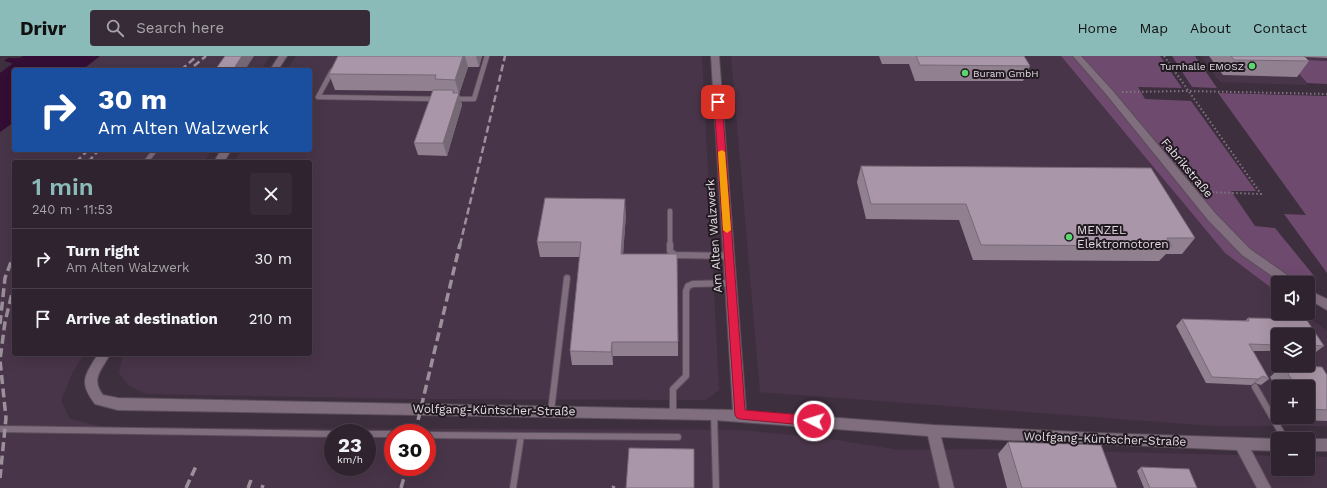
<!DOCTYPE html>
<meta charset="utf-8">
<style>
:root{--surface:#2e232e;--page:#362b36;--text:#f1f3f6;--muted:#a7a4aa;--line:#49404a;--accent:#8bbbb9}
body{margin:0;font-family:"Work Sans",sans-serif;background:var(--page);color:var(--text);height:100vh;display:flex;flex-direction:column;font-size:15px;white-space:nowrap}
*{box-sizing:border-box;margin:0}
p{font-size:13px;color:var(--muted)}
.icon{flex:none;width:22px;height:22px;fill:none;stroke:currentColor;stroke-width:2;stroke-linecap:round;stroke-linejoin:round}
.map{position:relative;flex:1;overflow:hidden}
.drawer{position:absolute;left:12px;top:104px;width:300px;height:196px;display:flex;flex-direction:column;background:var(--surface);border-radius:4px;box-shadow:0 4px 16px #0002,0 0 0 1px var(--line)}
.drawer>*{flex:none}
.hud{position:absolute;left:12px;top:12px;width:300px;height:84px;border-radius:4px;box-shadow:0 4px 16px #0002,0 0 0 1px var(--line);background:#1a4fa0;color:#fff;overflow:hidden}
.fabs{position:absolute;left:1271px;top:220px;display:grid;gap:8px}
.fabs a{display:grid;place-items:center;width:44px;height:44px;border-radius:4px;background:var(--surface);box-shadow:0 4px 16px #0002,0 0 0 1px var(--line);font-size:20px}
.speed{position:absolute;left:324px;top:368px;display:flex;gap:8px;font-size:20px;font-weight:700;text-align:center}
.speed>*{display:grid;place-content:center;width:52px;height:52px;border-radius:50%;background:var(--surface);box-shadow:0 4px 16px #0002,0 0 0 1px var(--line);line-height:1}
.speed small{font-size:10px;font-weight:400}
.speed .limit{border:6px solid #d22;background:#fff;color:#111}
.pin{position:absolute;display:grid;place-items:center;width:34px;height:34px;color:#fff;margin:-17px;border-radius:8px;box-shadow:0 2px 6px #0006}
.me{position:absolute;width:44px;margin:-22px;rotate:275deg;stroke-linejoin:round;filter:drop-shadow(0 0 3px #0008)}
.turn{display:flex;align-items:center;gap:14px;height:84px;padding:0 20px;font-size:18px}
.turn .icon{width:52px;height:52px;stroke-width:2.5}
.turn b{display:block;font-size:28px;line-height:34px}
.round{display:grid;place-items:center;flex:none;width:42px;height:42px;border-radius:4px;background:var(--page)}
.headline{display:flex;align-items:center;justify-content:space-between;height:68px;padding:0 20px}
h1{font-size:24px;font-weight:600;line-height:30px;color:var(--accent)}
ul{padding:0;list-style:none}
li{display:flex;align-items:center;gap:12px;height:60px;padding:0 20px;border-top:1px solid var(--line)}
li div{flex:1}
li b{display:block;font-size:15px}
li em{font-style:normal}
header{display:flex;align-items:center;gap:24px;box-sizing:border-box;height:56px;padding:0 20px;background:var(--accent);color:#111}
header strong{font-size:19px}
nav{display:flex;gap:22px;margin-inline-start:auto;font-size:14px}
.search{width:280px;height:36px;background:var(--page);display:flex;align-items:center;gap:10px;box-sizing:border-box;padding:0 14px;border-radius:4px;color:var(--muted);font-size:15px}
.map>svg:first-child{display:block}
.built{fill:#493549;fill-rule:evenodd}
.green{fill:#6f4a6f}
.water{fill:#340e35}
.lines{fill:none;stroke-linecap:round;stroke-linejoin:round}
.lane-far1-casing{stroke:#5a4e59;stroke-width:6}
.lane-casing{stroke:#5a4e59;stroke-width:8}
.street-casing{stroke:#5a4e59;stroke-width:2}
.path{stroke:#807380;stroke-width:2;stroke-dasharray:1.5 2.5;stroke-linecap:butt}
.lane-far1{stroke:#806e7f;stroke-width:4.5}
.lane{stroke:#806e7f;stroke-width:6}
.street{fill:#806e7f;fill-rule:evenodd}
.rail-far1{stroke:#9c909b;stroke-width:2.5;stroke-dasharray:7 3.5;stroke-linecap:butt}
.rail{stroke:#9c909b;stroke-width:3.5;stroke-dasharray:9 4.5;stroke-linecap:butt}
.wall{fill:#918190}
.shaded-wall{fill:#766976}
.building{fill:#a996a8;stroke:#766976}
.route{fill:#e11d48;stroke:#92132f}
.slow{fill:#f59e0b}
.poi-dot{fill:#5bd56e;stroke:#211a20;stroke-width:1.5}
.labels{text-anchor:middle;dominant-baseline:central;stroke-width:4;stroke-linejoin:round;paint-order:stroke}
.far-poi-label{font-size:10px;fill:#e4dae3;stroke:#211a20;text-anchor:end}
.street-label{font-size:12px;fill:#e4dae3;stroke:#211a20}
.poi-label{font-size:12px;fill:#e4dae3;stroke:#211a20;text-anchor:start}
</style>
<header>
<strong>Drivr</strong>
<div class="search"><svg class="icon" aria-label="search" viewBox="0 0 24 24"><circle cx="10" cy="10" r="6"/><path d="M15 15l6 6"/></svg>Search here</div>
<nav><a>Home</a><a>Map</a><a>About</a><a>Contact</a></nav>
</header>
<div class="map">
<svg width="1327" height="432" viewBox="0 0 1327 432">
<rect width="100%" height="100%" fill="#3e2f3e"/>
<path class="built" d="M 100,0 L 270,0 L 261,14 L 82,14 Z
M 296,0 L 702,0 L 719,334 L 706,344 L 411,343 L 147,338 L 129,330 L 119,317 L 123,298 L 310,298 L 310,106 L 234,106 L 241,94 L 310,94 L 310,14 L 287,14 Z
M 731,0 L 1061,0 L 1225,197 L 1278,237 L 1278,257 L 1304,257 L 1327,275 L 1327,370 L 1215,370 L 760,336 ZM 1278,279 L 1308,279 L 1308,309 L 1278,309 ZM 1278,331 L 1308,331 L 1308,361 L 1278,361 Z
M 1201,0 L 1327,0 L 1327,5 L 1286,3 L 1308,29 L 1220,26 Z
M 14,66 L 14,94 L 211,94 L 204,106 L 14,106 L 14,298 L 84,298 L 72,318 L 61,344 L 70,363 L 104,371 L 741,374 L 823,382 L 900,394 L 983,393 L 1278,400 L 1278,413 L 1308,413 L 1308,400 L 1327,401 L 1327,432 L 0,432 L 0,76 ZM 333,377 L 367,377 L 367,411 L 333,411 ZM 393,377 L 427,377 L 427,411 L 393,411 Z"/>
<path class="green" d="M 1061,0 L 1160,0 L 1182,32 L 1138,31 L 1145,43 L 1191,45 L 1256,135 L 1231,135 L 1255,170 L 1275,172 L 1315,221 L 1304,227 L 1278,227 L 1278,237 L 1225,197 Z
M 1172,0 L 1195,0 L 1217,32 L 1192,31 Z
M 1286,3 L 1327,5 L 1327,28 L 1307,27 Z
M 1218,37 L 1327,40 L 1327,217 L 1284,158 L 1306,159 Z"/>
<path class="water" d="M 23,0 L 100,0 L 82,14 L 14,14 L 14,66 L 0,76 L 0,17 L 12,8 L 12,7 L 4,5 L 8,2 L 20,2 Z"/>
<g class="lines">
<g class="lane-far1-casing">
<path id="lane-far1" d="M 332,15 L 318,41 L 437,43
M 454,43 L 474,43 L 487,0
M 146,106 L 155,94
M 670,155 L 670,189"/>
</g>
<g class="lane-casing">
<path id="lane" d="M 670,188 L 670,195 L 675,199 L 729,200
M 1255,331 L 1285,383
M 551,355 L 567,222
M 673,357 L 673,333 L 686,320 L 686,235 L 688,230 L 693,228 L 731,227
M 714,358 L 716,432
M 0,373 L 333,378
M 367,378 L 393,378
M 427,379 L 678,381
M 513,432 L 521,380"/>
</g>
<g class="street-casing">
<path id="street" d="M 279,0 L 287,0 L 278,14 L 270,14 Z
M 711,0 L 719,0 L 746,355 L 933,369 L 1098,377 L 1278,383 L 1278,395 L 1251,394 L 1271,432 L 1257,432 L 1237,394 L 941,381 L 954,432 L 940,432 L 928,380 L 714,364 L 118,354 L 95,348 C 78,325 85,320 98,298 L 110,298 C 102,314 90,322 103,339 L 118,342 L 733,354 Z
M 1073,0 L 1081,0 L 1112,34 L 1216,158 L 1250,193 L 1294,224 L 1296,227 L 1282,227 L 1242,199 L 1208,164 L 1106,38 Z
M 221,94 L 231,94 L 224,106 L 214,106 Z
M 1308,234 L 1327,243 L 1327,254 L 1308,243 Z
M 1308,383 L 1327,383 L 1327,395 L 1308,395 Z"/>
</g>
<path class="path" d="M 1164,0 L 1261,138 L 1205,136
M 1122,36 L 1188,35 L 1327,38"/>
<use href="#lane-far1" class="lane-far1"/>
<use href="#lane" class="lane"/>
<use href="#street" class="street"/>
<path class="rail-far1" d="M 194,10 L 206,0
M 181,14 L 197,0
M 76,106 L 88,94
M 88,106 L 99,94
M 460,189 L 505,0"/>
<path class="rail" d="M 0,268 L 5,222 L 14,198
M 415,377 L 460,188
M 0,422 L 6,362 L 0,304 L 5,266 L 14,229
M 186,432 L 197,408
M 248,432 L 251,424
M 262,432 L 263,429
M 401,432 L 407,411
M 613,432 L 614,430"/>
</g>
<path class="wall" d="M 338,0 L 482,0 L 479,11 L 468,11 L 459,38 L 462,49 L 447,100 L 418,99 L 414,87 L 433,35 L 335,34 L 329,18 Z
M 879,0 L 1024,0 L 1030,10 L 1023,25 L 915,25 L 909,8 L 882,8 Z
M 1209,0 L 1327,0 L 1327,2 L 1305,1 L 1309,5 L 1297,21 L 1223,19 Z
M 861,110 L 1195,182 L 1182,198 L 1166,198 L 1159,205 L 973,204 L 959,164 L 866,163 L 857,126 Z
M 626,158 L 623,198 L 678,286 L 678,300 L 613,300 L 613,309 L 572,309 L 570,295 L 580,201 L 540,201 L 537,186 Z
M 1248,262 L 1306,263 L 1324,290 L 1316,296 L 1308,296 L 1308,279 L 1278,279 L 1278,295 L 1253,295 L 1269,323 L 1261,329 L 1255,327 L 1251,329 L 1206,327 L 1176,270 L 1182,263 L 1245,265 Z
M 1283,309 L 1327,319 L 1327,365 L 1295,364 L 1293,361 L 1308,361 L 1308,331 L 1278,331 L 1278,334 L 1270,321 Z
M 1008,386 L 1117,432 L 1007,432 L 998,398 Z
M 1141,411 L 1197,432 L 1144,432 L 1137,415 Z"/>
<path class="shaded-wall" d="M 242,0 L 254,0 L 245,14 L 233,14 Z
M 463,0 L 465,0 L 468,11 L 459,38 L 462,49 L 447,100 L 443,87 L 453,34 L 456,45 L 459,38 L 455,24 Z
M 476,0 L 482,0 L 479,11 Z
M 625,143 L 626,158 L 622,213 L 621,198 Z
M 612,286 L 613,300 L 613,309 L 611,296 Z
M 1263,320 L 1255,327 L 1251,329 L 1258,323 Z"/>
<path class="building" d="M 225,0 L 242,0 L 233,14 L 215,14 Z
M 338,0 L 463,0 L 455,24 L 435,23 L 436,19 L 329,18 Z
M 916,0 L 1024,0 L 1030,10 L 920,9 Z
M 1231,0 L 1304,0 L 1309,5 L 1234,4 Z
M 433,34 L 453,34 L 453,37 L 459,37 L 443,87 L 414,87 Z
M 861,110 L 1151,112 L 1195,182 L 1167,182 L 1172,190 L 981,189 L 966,148 L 871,148 Z
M 545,142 L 625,143 L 621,198 L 677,198 L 678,286 L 612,286 L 611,296 L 570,295 L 581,186 L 537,186 Z
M 1248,262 L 1306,263 L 1324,290 L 1308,289 L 1308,279 L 1278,279 L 1278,289 L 1249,288 L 1269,323 L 1263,320 L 1258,323 L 1212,321 L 1182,263 L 1249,265 Z
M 1283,309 L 1322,311 L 1327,319 L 1327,354 L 1309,353 L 1308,351 L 1308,331 L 1296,331 Z
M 1008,386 L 1101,389 L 1117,432 L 1022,432 Z
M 629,392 L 694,393 L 694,432 L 626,432 Z
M 1141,411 L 1189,413 L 1197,432 L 1150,432 Z"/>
<path class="route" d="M 718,44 L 722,46 L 745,354 L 814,360 L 818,362 L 820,365 L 818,368 L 814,370 L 740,363 L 737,362 L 735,359 L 714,46 Z"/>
<path class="slow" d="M 722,94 L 725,96 L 731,174 L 727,177 L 723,174 L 718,96 Z"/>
<g class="poi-dot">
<circle cx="1252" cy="10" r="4"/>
<circle cx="965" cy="17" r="4"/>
<circle cx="1069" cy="181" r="4"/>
</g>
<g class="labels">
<g class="far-poi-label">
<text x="1244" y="10">Turnhalle EMOSZ</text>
<text x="973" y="17" text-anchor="start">Buram GmbH</text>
</g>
<g class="street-label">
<text transform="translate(1187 112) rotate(50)">Fabrikstraße</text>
<text transform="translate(714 180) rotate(-94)">Am Alten Walzwerk</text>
<text transform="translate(494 354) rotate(1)">Wolfgang-Küntscher-Straße</text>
<text transform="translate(1105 383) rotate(2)">Wolfgang-Küntscher-Straße</text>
</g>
<g class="poi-label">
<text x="1077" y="174">MENZEL<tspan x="1077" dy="14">Elektromotoren</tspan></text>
</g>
</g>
</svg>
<div class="fabs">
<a><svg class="icon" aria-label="sound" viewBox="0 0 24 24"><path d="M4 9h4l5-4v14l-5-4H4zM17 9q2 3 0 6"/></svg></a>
<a><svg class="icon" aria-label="layers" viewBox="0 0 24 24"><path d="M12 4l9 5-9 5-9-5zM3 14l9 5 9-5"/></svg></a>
<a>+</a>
<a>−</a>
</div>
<div class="speed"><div>23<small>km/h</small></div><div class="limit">30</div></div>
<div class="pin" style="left:718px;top:46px;background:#d93025"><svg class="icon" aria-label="arrive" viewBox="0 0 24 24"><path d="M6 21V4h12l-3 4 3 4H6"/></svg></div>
<svg class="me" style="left:814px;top:365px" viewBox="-20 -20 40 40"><circle r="17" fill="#e11d48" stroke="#fff" stroke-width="3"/><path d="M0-11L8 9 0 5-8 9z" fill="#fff"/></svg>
<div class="hud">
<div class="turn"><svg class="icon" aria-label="right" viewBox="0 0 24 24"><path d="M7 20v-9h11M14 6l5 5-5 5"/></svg><div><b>30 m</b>Am Alten Walzwerk</div></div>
</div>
<section class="drawer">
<div class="headline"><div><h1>1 min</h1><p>240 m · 11:53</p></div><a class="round"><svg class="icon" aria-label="close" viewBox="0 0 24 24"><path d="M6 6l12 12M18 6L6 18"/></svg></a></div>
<ul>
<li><svg class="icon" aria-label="right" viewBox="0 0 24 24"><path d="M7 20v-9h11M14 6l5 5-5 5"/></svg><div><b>Turn right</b><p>Am Alten Walzwerk</p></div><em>30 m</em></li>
<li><svg class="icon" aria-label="arrive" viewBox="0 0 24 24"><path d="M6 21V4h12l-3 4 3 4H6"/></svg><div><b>Arrive at destination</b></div><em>210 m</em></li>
</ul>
</section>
</div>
